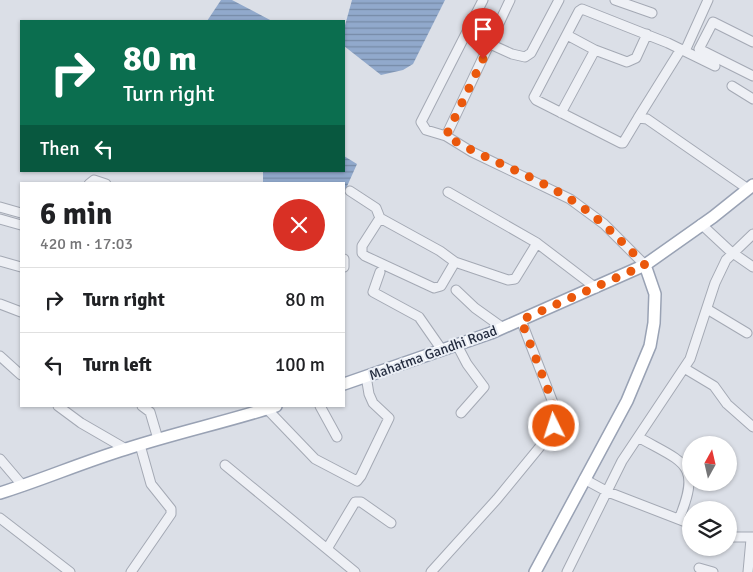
<!DOCTYPE html>
<meta charset="utf-8">
<style>
:root{--surface:#fff;--page:#f2f2f2;--text:#202124;--muted:#757577;--line:#e0e0e0}
body{margin:0;font-family:Signika,sans-serif;background:var(--page);color:var(--text);height:100vh;display:flex;flex-direction:column;font-size:19px;white-space:nowrap}
*{box-sizing:border-box;margin:0}
p{font-size:16px;color:var(--muted)}
.icon{flex:none;width:28px;height:28px;fill:none;stroke:currentColor;stroke-width:2;stroke-linecap:round;stroke-linejoin:round}
.map{position:relative;flex:1;overflow:hidden}
.panel{position:absolute;left:20px;top:182px;width:325px;height:225px;display:flex;flex-direction:column;background:var(--surface);border-radius:0px;box-shadow:0 1px 4px #0004}
.panel>*{flex:none}
.hud{position:absolute;left:20px;top:20px;width:325px;height:152px;border-radius:0px;box-shadow:0 1px 4px #0004;background:#0b6e4f;color:#fff;overflow:hidden}
.needle{width:32px;rotate:8deg}
.tools{position:absolute;left:682px;top:436px;display:grid;gap:10px}
.tools a{display:grid;place-items:center;width:55px;height:55px;border-radius:50%;background:var(--surface);box-shadow:0 1px 4px #0004;font-size:25px}
.pin{position:absolute;display:grid;place-items:center;width:42px;height:42px;color:#fff;margin:-51px -21px;border-radius:50% 50% 50% 0;rotate:-45deg;box-shadow:0 0 5px #0007}
.pin .icon{rotate:45deg}
.me{position:absolute;width:55px;margin:-28px;rotate:356deg;stroke-linejoin:round;filter:drop-shadow(0 0 4px #0008)}
.turn{display:flex;align-items:center;gap:18px;height:105px;padding:0 20px;font-size:22px}
.turn .icon{width:65px;height:65px;stroke-width:2.5}
.turn b{display:block;font-size:35px;line-height:42px}
.then{display:flex;align-items:center;height:48px;padding:0 20px;background:#0003;gap:10px;font-size:19px}
.round{display:grid;place-items:center;flex:none;width:52px;height:52px;border-radius:26px;background:var(--page)}
.head{display:flex;align-items:center;justify-content:space-between;height:85px;padding:0 20px}
h1{font-size:30px;font-weight:800;line-height:38px}
ul{padding:0;list-style:none}
li{display:flex;align-items:center;gap:15px;height:65px;padding:0 20px;border-top:1px solid var(--line)}
li div{flex:1}
li b{display:block;font-size:19px}
li em{font-style:normal}
.map>svg:first-child{display:block}
.water{fill:url(#water-rules)}
.lines{fill:none;stroke-linecap:round;stroke-linejoin:round}
.minor-casing{stroke:#a4a9b4;stroke-width:11}
.major-casing{stroke:#99a2b4;stroke-width:14}
.minor{stroke:#eef0f5;stroke-width:9}
.major{stroke:#fff;stroke-width:11}
.route{stroke:#ea580c;stroke-width:9;stroke-dasharray:0 16.2}
.labels{text-anchor:middle;dominant-baseline:central;stroke-width:4;stroke-linejoin:round;paint-order:stroke}
.street-label{font-size:14px;fill:#232b3e;stroke:#eaeef5}
</style>
<div class="map">
<svg width="753" height="572" viewBox="0 0 753 572">
<defs>
<pattern id="water-rules" width="6" height="5" patternUnits="userSpaceOnUse" patternTransform="scale(1.25)"><rect width="6" height="5" fill="#91a9cc"/><path d="M0 2.5h6" fill="none" stroke="#768aa7"/></pattern>
</defs>
<rect width="100%" height="100%" fill="#dbdfe7"/>
<path class="water" d="M 221,0 L 232,0 L 272,21 L 207,21 Z
M 352,0 L 445,0 L 413,64 L 403,70 L 381,75 L 344,46 L 344,29 Z
M 344,156 L 357,164 L 344,193 L 344,184 L 263,184 L 263,171 L 344,171 Z"/>
<g class="lines">
<g class="minor-casing">
<path id="minor" d="M 483,0 L 421,122 L 426,130 L 446,136 L 472,152 L 570,199 L 604,224 L 645,265
M 615,0 L 652,13
M 567,35 L 595,50 L 627,62 L 636,58 L 647,34
M 753,42 L 713,22 L 699,49 L 753,76
M 490,44 L 512,54 L 525,57 L 531,53 L 559,0
M 685,51 L 708,0
M 715,66 L 668,43 L 582,9 L 579,11 L 534,97 L 536,100 L 621,143 L 623,143 L 638,118 L 647,119 L 748,189
M 732,86 L 753,99
M 561,113 L 595,50
M 638,118 L 681,49
M 446,136 L 510,0
M 89,184 L 94,180 L 106,184
M 350,191 L 376,208 L 380,218 L 440,251 L 455,262 L 508,280 L 515,279 L 537,243
M 448,192 L 537,243 L 596,288
M 0,207 L 21,213
M 380,218 L 362,246 L 362,253 L 365,256 L 434,288 L 441,286 L 455,262
M 0,219 L 21,225
M 701,224 L 730,251 L 753,267
M 344,259 L 344,267
M 0,261 L 21,267
M 380,272 L 373,292 L 419,317 L 442,350
M 456,290 L 475,308 L 503,328
M 0,304 L 21,312
M 707,309 L 747,333
M 457,345 L 467,364 L 484,387 L 461,413
M 0,356 L 21,375
M 684,368 L 714,386 L 727,404 L 753,427
M 58,406 L 81,423 L 126,449
M 142,406 L 150,412 L 158,439
M 320,406 L 337,437
M 267,409 L 315,459 L 357,481 L 361,476 L 389,418 L 373,403 L 369,394 L 366,376
M 638,437 C 684,463 702,463 679,519
M 0,459 L 23,486
M 225,465 L 355,572
M 584,479 L 608,492 L 691,524
M 0,518 L 70,572
M 729,537 L 753,537
M 327,549 L 355,502 L 361,502 L 391,523
M 699,568 L 713,572
M 131,572 L 171,514 L 171,509 L 151,484 L 140,445
M 431,572 L 497,499 L 543,443 L 554,426 L 556,418 L 555,408 L 521,320
M 567,572 L 622,461 L 690,359 L 715,283 L 726,260 L 753,234
M 748,572 L 751,539"/>
</g>
<g class="major-casing">
<path id="major" d="M 344,384 L 491,333 L 645,265 L 713,217 L 753,185
M 0,493 C 42,480 83,462 126,449 C 175,433 226,422 276,406
M 535,572 L 627,401 L 650,346 L 654,323 L 655,294 L 645,265"/>
</g>
<use href="#minor" class="minor"/>
<use href="#major" class="major"/>
</g>
<g class="lines">
<path class="route" d="M 483,59 L 446,136 C 486,160 531,174 570,199 C 599,217 621,241 645,265 L 521,320 L 555,408 L 556,418 L 554,426"/>
</g>
<g class="labels">
<g class="street-label">
<text transform="translate(433 353) rotate(-20)">Mahatma Gandhi Road</text>
</g>
</g>
</svg>
<div class="tools">
<a><svg class="needle" viewBox="-14 -14 28 28"><path d="M0-13l5 13h-10z" fill="#e53935"/><path d="M0 13l5-13h-10z" fill="#757577"/></svg></a>
<a><svg class="icon" aria-label="layers" viewBox="0 0 24 24"><path d="M12 4l9 5-9 5-9-5zM3 14l9 5 9-5"/></svg></a>
</div>
<div class="pin" style="left:483px;top:59px;background:#d93025"><svg class="icon" aria-label="arrive" viewBox="0 0 24 24"><path d="M6 21V4h12l-3 4 3 4H6"/></svg></div>
<svg class="me" style="left:554px;top:426px" viewBox="-20 -20 40 40"><circle r="17" fill="#ea580c" stroke="#fff" stroke-width="3"/><path d="M0-11L8 9 0 5-8 9z" fill="#fff"/></svg>
<div class="hud">
<div class="turn"><svg class="icon" aria-label="right" viewBox="0 0 24 24"><path d="M7 20v-9h11M14 6l5 5-5 5"/></svg><div><b>80 m</b>Turn right</div></div>
<div class="then">Then<svg class="icon" aria-label="left" viewBox="0 0 24 24"><path d="M17 20v-9H6M10 6l-5 5 5 5"/></svg></div>
</div>
<section class="panel">
<div class="head"><div><h1>6 min</h1><p>420 m · 17:03</p></div><a class="round" style="background:#d93025;color:#fff"><svg class="icon" aria-label="close" viewBox="0 0 24 24"><path d="M6 6l12 12M18 6L6 18"/></svg></a></div>
<ul>
<li><svg class="icon" aria-label="right" viewBox="0 0 24 24"><path d="M7 20v-9h11M14 6l5 5-5 5"/></svg><div><b>Turn right</b></div><em>80 m</em></li>
<li><svg class="icon" aria-label="left" viewBox="0 0 24 24"><path d="M17 20v-9H6M10 6l-5 5 5 5"/></svg><div><b>Turn left</b></div><em>100 m</em></li>
</ul>
</section>
</div>
